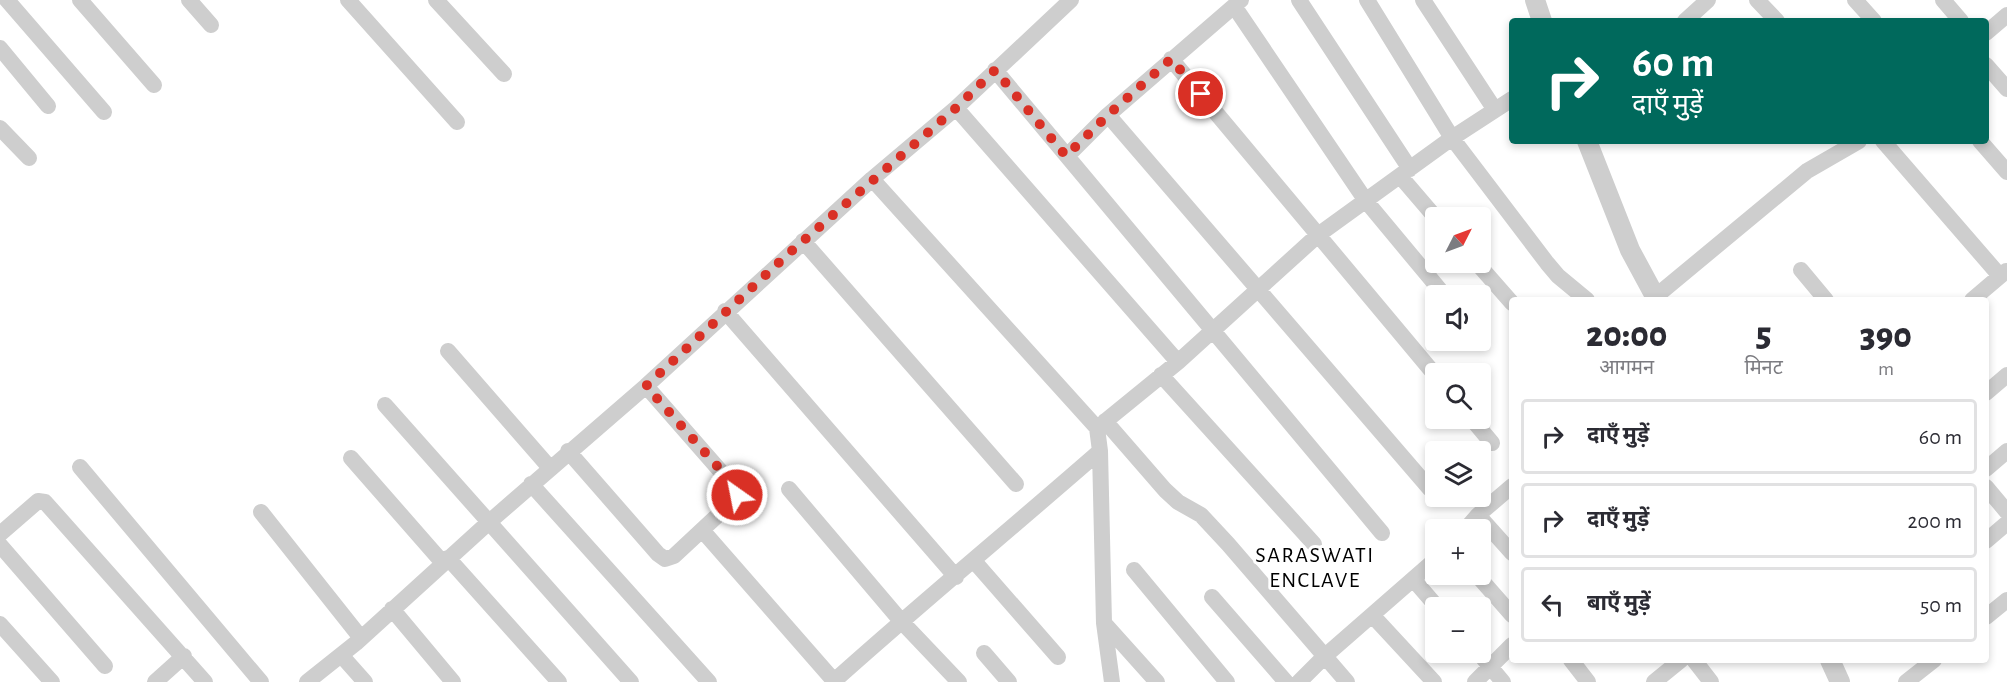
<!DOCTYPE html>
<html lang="hi">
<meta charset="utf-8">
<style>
:root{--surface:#fff;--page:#f7f7f7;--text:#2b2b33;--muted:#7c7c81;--line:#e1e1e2}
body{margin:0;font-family:"Alegreya Sans","Noto Sans Devanagari",sans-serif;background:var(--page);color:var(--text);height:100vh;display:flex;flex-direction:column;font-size:22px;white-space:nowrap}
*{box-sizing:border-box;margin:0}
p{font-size:20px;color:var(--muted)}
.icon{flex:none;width:33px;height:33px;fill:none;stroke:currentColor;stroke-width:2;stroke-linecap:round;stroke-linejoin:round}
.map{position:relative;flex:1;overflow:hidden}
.details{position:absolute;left:1509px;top:297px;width:480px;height:366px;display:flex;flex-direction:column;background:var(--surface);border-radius:6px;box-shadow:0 3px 9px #0003}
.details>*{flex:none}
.guide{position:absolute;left:1509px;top:18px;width:480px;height:126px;border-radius:6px;box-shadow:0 3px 9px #0003;background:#00695c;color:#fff;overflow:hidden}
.needle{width:39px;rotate:48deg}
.controls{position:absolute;left:1425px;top:207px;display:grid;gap:12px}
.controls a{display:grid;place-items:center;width:66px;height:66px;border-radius:6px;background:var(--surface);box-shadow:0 3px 9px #0003;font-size:30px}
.pin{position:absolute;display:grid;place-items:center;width:51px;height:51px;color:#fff;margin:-26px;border:3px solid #fff;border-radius:50%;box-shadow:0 2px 6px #0007}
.me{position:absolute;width:66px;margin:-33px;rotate:327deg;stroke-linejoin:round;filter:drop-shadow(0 0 4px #0008)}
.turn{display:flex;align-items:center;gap:21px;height:126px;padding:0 24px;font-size:27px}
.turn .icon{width:78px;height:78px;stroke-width:2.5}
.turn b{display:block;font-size:42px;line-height:51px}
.eta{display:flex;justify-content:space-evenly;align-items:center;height:102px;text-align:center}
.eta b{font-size:36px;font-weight:800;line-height:42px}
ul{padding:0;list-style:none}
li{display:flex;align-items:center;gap:18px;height:75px;margin:0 12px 9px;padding:0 12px;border:3px solid var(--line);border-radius:6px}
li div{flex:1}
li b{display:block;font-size:22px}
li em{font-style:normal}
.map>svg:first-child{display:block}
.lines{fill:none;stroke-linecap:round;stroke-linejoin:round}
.minor{stroke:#cecece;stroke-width:16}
.tertiary{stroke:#cecece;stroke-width:20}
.route{stroke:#d93025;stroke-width:10;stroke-dasharray:0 18}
.labels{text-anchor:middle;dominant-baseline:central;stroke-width:6;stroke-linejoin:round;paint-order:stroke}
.neighbourhood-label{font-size:22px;letter-spacing:1.5px;fill:#000;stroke:#fff}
</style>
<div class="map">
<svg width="2007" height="682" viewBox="0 0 2007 682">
<rect width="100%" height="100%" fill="#fff"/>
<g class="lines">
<path class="minor" d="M 7,0 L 104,112
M 80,0 L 154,85
M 189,0 L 211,25
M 348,0 L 457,122
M 436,0 L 504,74
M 1299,0 L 1410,169
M 1367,0 L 1452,138 L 1547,263 L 1558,276 L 1587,300
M 1423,0 L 1495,110
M 1757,0 L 1777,21
M 1855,0 L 1874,21
M 1943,0 L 1961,21
M 1234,6 L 1366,201 L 1445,296
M 1685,21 L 1708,0
M 1986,33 L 2007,15
M 0,48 L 48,106
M 1171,59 L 1436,376
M 1986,65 L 2007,89
M 995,70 L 1382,533
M 956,108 L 1178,362
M 1108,115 L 1430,489
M 0,128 L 29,158
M 1883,141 L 2000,276
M 1980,141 L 2007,172
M 1067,156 L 1108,115 L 1241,0
M 1400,176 L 1436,218
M 872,179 L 1097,428 L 1100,451 L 1104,623 L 1112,682
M 803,241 L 1016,484
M 1476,262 L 1512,303
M 1801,270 L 1826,300
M 1655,297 L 1807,171 L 1859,141
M 1972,300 L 2006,271
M 725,311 L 956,577
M 448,351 L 550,468
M 1161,375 L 1314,544
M 1986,393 L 2007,375
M 385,405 L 631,682
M 1471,418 L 1492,443
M 1105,421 L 1165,490 L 1178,502 L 1201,515 L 1228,544 L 1347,682
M 1097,428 L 1178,362 L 1318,235 L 1452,138 L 1512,99
M 568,451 L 658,554 L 665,559 L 674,556 L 732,502 L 737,495 L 737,490 L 646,386
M 351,458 L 443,563
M 80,467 L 261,682
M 1986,469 L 2007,451
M 531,484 L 709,682
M 1986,487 L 2007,512
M 789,489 L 901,621 L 959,682
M 261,512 L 361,638
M 1478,515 L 1512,553
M 702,530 L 835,682
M 1465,530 L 1478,515 L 1512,486
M 0,534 L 38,501 L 45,502 L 205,682
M 1986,541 L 2007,523
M 0,545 L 105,666
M 448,558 L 559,682
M 974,561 L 1058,657
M 1134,570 L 1227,682
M 1476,574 L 1512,615
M 1413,579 L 1438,608
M 1212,597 L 1286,682
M 392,609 L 453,682
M 1372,615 L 1434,682
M 1986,617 L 2007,600
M 1104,623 L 1157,682
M 0,624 L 52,682
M 1478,652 L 1503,682
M 984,653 L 1009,682
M 341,655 L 365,682
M 1571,660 L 1588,682
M 1694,660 L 1711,682
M 155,682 L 184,656
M 307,682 L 356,643 L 488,523 L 646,386 L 872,179 L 956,108 L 1071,0
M 833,682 C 921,603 1012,528 1100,451
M 1299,682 L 1325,656 L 1436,559
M 1475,682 L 1512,645
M 1654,682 L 1681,660
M 1906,682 L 1934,660"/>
<path class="tertiary" d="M 1535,0 L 1542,21
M 1587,141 L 1630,250 L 1657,300
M 1830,660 L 1840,682"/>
</g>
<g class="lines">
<path class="route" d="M 737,495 L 733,484 L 646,386 L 787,255 L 956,108 L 995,70 L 1066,156 L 1108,115 L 1171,59 L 1201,94"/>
</g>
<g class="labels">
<g class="neighbourhood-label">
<text x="1315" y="555">SARASWATI<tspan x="1315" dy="25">ENCLAVE</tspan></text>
</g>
</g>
</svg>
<div class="controls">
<a><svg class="needle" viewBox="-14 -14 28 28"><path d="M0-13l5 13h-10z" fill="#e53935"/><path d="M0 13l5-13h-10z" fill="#7c7c81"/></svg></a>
<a><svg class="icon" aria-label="sound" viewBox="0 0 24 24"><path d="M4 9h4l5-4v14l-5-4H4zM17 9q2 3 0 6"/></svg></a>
<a><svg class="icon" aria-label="search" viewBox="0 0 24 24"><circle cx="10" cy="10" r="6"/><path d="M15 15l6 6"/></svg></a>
<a><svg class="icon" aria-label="layers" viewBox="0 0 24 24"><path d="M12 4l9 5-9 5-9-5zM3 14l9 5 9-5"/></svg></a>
<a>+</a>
<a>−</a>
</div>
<div class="pin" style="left:1201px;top:94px;background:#d93025"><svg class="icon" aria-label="arrive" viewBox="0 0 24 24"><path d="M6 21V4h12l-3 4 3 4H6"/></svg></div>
<svg class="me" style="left:737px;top:495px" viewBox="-20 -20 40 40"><circle r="17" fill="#d93025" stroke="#fff" stroke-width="3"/><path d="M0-11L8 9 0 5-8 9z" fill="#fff"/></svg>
<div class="guide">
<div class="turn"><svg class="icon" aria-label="right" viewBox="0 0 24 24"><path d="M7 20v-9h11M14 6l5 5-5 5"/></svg><div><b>60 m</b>दाएँ मुड़ें</div></div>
</div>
<section class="details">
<div class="eta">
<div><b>20:00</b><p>आगमन</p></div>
<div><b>5</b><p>मिनट</p></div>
<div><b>390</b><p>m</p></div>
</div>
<ul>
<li><svg class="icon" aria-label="right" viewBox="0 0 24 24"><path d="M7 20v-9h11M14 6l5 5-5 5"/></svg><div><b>दाएँ मुड़ें</b></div><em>60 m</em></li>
<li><svg class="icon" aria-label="right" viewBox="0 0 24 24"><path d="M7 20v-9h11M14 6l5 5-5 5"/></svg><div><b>दाएँ मुड़ें</b></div><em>200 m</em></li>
<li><svg class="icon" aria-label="left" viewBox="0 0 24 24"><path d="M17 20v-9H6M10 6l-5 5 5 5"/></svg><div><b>बाएँ मुड़ें</b></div><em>50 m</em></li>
</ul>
</section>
</div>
